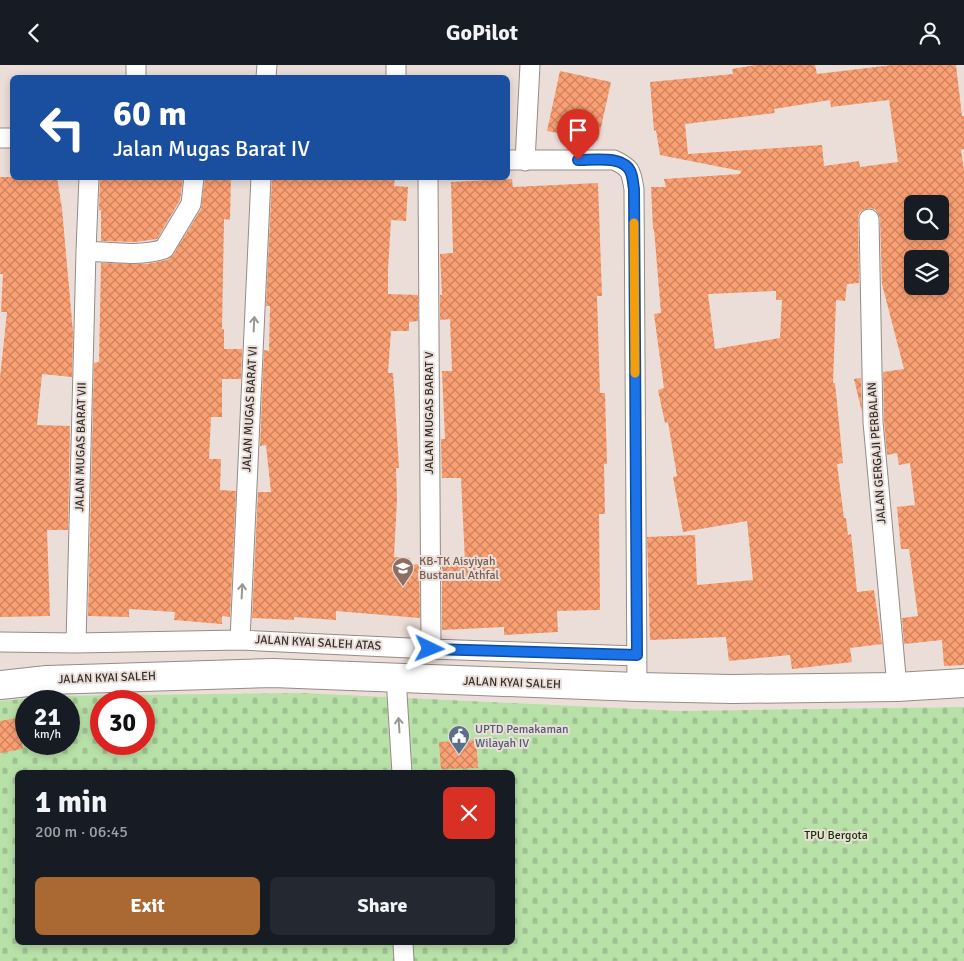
<!DOCTYPE html>
<meta charset="utf-8">
<style>
:root{--surface:#171b24;--page:#242831;--text:#f1f3f6;--muted:#9ea1a6;--accent:#aa6833}
body{margin:0;font-family:Signika,sans-serif;background:var(--page);color:var(--text);height:100vh;display:flex;flex-direction:column;font-size:19px;white-space:nowrap}
*{box-sizing:border-box;margin:0}
p{font-size:16px;color:var(--muted)}
.icon{flex:none;width:28px;height:28px;fill:none;stroke:currentColor;stroke-width:2;stroke-linecap:round;stroke-linejoin:round}
.map{position:relative;flex:1;overflow:hidden}
.sheet{position:absolute;left:15px;top:705px;width:500px;height:175px;display:flex;flex-direction:column;background:var(--surface);border-radius:8px;box-shadow:0 2px 8px #0003}
.sheet>*{flex:none}
.guide{position:absolute;left:10px;top:10px;width:500px;height:105px;border-radius:8px;box-shadow:0 2px 8px #0003;background:#1a4fa0;color:#fff;overflow:hidden}
.fabs{position:absolute;left:904px;top:130px;display:grid;gap:10px}
.fabs a{display:grid;place-items:center;width:45px;height:45px;border-radius:8px;background:var(--surface);box-shadow:0 2px 8px #0003;font-size:25px}
.speed{position:absolute;left:15px;top:625px;display:flex;gap:10px;font-size:25px;font-weight:700;text-align:center}
.speed>*{display:grid;place-content:center;width:65px;height:65px;border-radius:50%;background:var(--surface);box-shadow:0 2px 8px #0003;line-height:1}
.speed small{font-size:12px;font-weight:400}
.speed .limit{border:8px solid #d22;background:#fff;color:#111}
.pin{position:absolute;display:grid;place-items:center;width:42px;height:42px;color:#fff;margin:-51px -21px;border-radius:50% 50% 50% 0;rotate:-45deg;box-shadow:0 0 5px #0007}
.pin .icon{rotate:45deg}
.me{position:absolute;width:55px;margin:-28px;rotate:92deg;stroke-linejoin:round;filter:drop-shadow(0 0 4px #0008)}
.turn{display:flex;align-items:center;gap:18px;height:105px;padding:0 20px;font-size:22px}
.turn .icon{width:65px;height:65px;stroke-width:2.5}
.turn b{display:block;font-size:35px;line-height:42px}
.round{display:grid;place-items:center;flex:none;width:52px;height:52px;border-radius:8px;background:var(--page)}
.headline{display:flex;align-items:center;justify-content:space-between;height:85px;padding:0 20px}
h1{font-size:30px;font-weight:700;line-height:38px}
.cta{display:flex;gap:10px;margin-top:auto;padding:10px 20px}
.cta a{flex:1;height:58px;border-radius:8px;background:var(--accent);color:#fff;font-size:20px;font-weight:700;line-height:58px;text-align:center}
.cta a+a{background:var(--page);color:var(--text)}
header{display:flex;justify-content:space-between;align-items:center;height:65px;padding:0 20px;background:var(--surface);font-size:22px;font-weight:700}
.map>svg:first-child{display:block}
.cemetery{fill:url(#cemetery-stones);fill-rule:evenodd}
.building{fill:url(#building-cross-hatch);fill-rule:evenodd}
.lines{fill:none;stroke-linecap:round;stroke-linejoin:round}
.street-casing{stroke:#968b85;stroke-width:21}
.secondary-casing{stroke:#968b85;stroke-width:30}
.street{stroke:#fff;stroke-width:19}
.secondary{stroke:#fff;stroke-width:28}
.oneway{stroke:#999796}
.route-casing{stroke:#114b97;stroke-width:12}
.route{stroke:#1a73e8;stroke-width:9}
.slow{stroke:#f59e0b;stroke-width:9}
.labels{text-anchor:middle;dominant-baseline:central;stroke-width:4;stroke-linejoin:round;paint-order:stroke}
.street-label{font-size:12px;fill:#332f2c;stroke:#ebded8}
.education-label{font-size:12px;fill:#785e54;stroke:#ebded8;text-anchor:start}
.service-label{font-size:12px;fill:#4e5e75;stroke:#ebded8;text-anchor:start}
.park-label{font-size:12px;fill:#113600;stroke:#ebded8}
</style>
<header><svg class="icon" aria-label="back" viewBox="0 0 24 24"><path d="M15 5l-7 7 7 7"/></svg>GoPilot<svg class="icon" aria-label="person" viewBox="0 0 24 24"><circle cx="12" cy="8" r="4"/><path d="M4 21q1-7 8-7t8 7"/></svg></header>
<div class="map">
<svg width="964" height="896" viewBox="0 0 964 896">
<defs>
<pattern id="cemetery-stones" width="16" height="16" patternUnits="userSpaceOnUse" patternTransform="scale(1.25)"><rect width="16" height="16" fill="#b8e1a8"/><path d="M2 7V4a2 2 0 0 1 4 0v3zM10 15v-3a2 2 0 0 1 4 0v3z" fill="#9fc191"/></pattern>
<pattern id="building-cross-hatch" width="8" height="8" patternUnits="userSpaceOnUse" patternTransform="scale(1.25)"><rect width="8" height="8" fill="#fba073"/><path d="M0 0l8 8M0 8l8-8" fill="none" stroke="#cc835f"/></pattern>
</defs>
<rect width="100%" height="100%" fill="#ebded8"/>
<path class="cemetery" d="M 303,628 L 679,646 L 964,642 L 964,896 L 0,896 L 0,636 L 57,631 ZM 26,636 L 69,636 L 69,679 L 26,679 ZM 101,636 L 144,636 L 144,679 L 101,679 ZM 18,708 L 512,708 L 512,878 L 18,878 Z"/>
<path class="building" d="M 756,0 L 815,0 L 817,9 L 892,0 L 956,0 L 962,51 L 964,51 L 964,84 L 961,85 L 964,106 L 964,600 L 944,601 L 942,575 L 904,579 L 902,553 L 918,551 L 909,484 L 901,484 L 897,442 L 915,440 L 910,398 L 899,400 L 897,388 L 887,390 L 884,356 L 883,307 L 904,304 L 882,219 L 880,153 L 878,148 L 875,144 L 869,143 L 863,145 L 859,148 L 858,154 L 859,218 L 847,219 L 845,236 L 836,235 L 833,318 L 835,318 L 843,398 L 837,399 L 844,453 L 846,453 L 848,470 L 851,469 L 857,527 L 874,525 L 882,579 L 850,583 L 852,597 L 792,604 L 790,590 L 729,596 L 726,572 L 650,575 L 647,472 L 695,470 L 697,520 L 753,515 L 747,456 L 683,467 L 673,412 L 677,411 L 668,357 L 665,358 L 658,325 L 664,323 L 654,249 L 661,248 L 654,164 L 653,164 L 651,122 L 666,122 L 664,114 L 740,109 L 741,106 L 660,90 L 656,65 L 654,66 L 650,17 L 733,9 L 732,4 ZM 830,35 L 831,42 L 889,35 L 898,97 L 860,102 L 859,96 L 824,101 L 822,80 L 688,89 L 685,59 L 775,48 L 774,44 ZM 912,139 L 940,139 L 940,166 L 912,166 ZM 912,194 L 940,194 L 940,221 L 912,221 ZM 776,226 L 776,235 L 782,235 L 780,273 L 715,284 L 708,229 Z
M 560,6 L 611,17 L 598,76 L 547,66 Z
M 0,112 L 57,112 L 62,144 L 73,267 L 72,312 L 42,309 L 37,360 L 70,361 L 68,465 L 47,465 L 50,551 L 0,552 L 0,313 L 7,247 L 1,247 L 3,209 L 0,209 Z
M 100,112 L 183,112 L 180,135 L 157,174 L 135,177 L 101,176 L 101,145 L 99,145 Z
M 205,112 L 231,112 L 230,155 L 224,154 L 222,264 L 224,264 L 224,284 L 242,284 L 241,314 L 222,314 L 222,352 L 211,352 L 209,394 L 221,394 L 220,425 L 236,426 L 230,552 L 222,551 L 222,559 L 174,555 L 175,547 L 129,544 L 129,552 L 88,551 L 94,298 L 99,297 L 101,198 L 147,199 L 167,195 L 173,190 L 201,144 Z
M 272,112 L 395,112 L 394,121 L 408,122 L 406,156 L 391,155 L 388,205 L 388,229 L 418,230 L 418,256 L 409,257 L 409,266 L 391,266 L 388,308 L 393,308 L 399,403 L 396,403 L 397,434 L 394,492 L 410,493 L 410,500 L 419,499 L 420,553 L 336,546 L 336,555 L 294,552 L 294,555 L 252,553 L 258,427 L 271,427 L 266,380 L 260,381 L 264,285 L 269,286 L 270,241 L 266,241 Z
M 512,114 L 513,122 L 598,118 L 602,231 L 597,231 L 600,328 L 605,328 L 607,399 L 604,399 L 605,449 L 599,449 L 600,545 L 557,546 L 558,567 L 504,570 L 504,562 L 442,565 L 442,498 L 465,497 L 461,413 L 442,413 L 441,374 L 445,374 L 442,306 L 452,306 L 450,254 L 440,255 L 440,230 L 442,230 L 440,189 L 453,188 L 451,117 Z
M 861,313 L 862,347 L 854,314 Z
M 17,653 L 23,684 L 0,688 L 0,656 Z
M 476,675 L 478,703 L 441,704 L 439,677 Z"/>
<g class="lines">
<g class="street-casing">
<path id="street" d="M 136,12 L 136,0
M 266,12 L 267,0
M 396,12 L 396,0
M 0,73 L 12,73
M 508,95 L 614,95 C 631,103 631,106 634,124 L 637,622
M 525,96 L 530,0
M 428,112 L 431,584
M 869,154 L 873,357 L 897,622
M 86,186 C 110,187 140,192 164,184 L 191,139 L 194,112
M 240,575 L 261,112
M 0,577 L 76,578 L 240,575 L 431,584 L 637,591
M 76,578 L 86,186 L 89,112
M 396,613 L 402,708
M 403,878 L 404,896"/>
</g>
<g class="secondary-casing">
<path id="secondary" d="M 0,620 L 47,615 L 273,608 L 637,622 L 732,624 L 897,622 L 964,618"/>
</g>
<use href="#street" class="street"/>
<use href="#secondary" class="secondary"/>
</g>
<defs><path id="oneway-shaft" d="M-6 0H5M1.5-3L5.5 0L1.5 3" fill="none" stroke-width="1.6" stroke-linecap="round" stroke-linejoin="round" transform="scale(1.25)"/></defs>
<g class="oneway">
<use href="#oneway-shaft" transform="translate(254 259) rotate(-87)"/>
<use href="#oneway-shaft" transform="translate(242 526) rotate(-87)"/>
<use href="#oneway-shaft" transform="translate(399 660) rotate(-94)"/>
</g>
<g class="lines">
<g class="route-casing">
<path id="route" d="M 430,584 L 637,590 L 634,124 C 633,119 633,113 631,108 C 625,90 594,95 578,95"/>
</g>
<use href="#route" class="route"/>
<path class="slow" d="M 634,158 L 635,308"/>
</g>
<defs>
<g id="school-pin" transform="scale(1.125)"><path d="M0 17L-7.5 6A9.5 9.5 0 1 1 7.5 6Z" fill="#8d6e63" stroke="#ebded8"/><path d="M0-5L7-2L0 1L-7-2ZM-4 1L0 2.5L4 1V4Q0 6-4 4Z" fill="#fff"/></g>
<g id="civic-pin" transform="scale(1.125)"><path d="M0 17L-7.5 6A9.5 9.5 0 1 1 7.5 6Z" fill="#5c6f8a" stroke="#ebded8"/><path d="M-.6-6.5H3V-4.5H.6V-3L4-1V1h2V6H-6V1h2V-1L-.6-3ZM-1.2 2.5V6h2.4V2.5Z" fill="#fff"/></g>
</defs>
<g fill-rule="evenodd">
<use href="#school-pin" x="403" y="503"/>
<use href="#civic-pin" x="459" y="671"/>
</g>
<g class="labels">
<g class="street-label">
<text transform="translate(250 344) rotate(-87)">JALAN MUGAS BARAT VI</text>
<text transform="translate(429 348) rotate(-90)">JALAN MUGAS BARAT V</text>
<text transform="translate(81 382) rotate(-89)">JALAN MUGAS BARAT VII</text>
<text transform="translate(877 388) rotate(-94)">JALAN GERGAJI PERBALAN</text>
<text transform="translate(318 578) rotate(3)">JALAN KYAI SALEH ATAS</text>
<text transform="translate(107 613) rotate(-2)">JALAN KYAI SALEH</text>
<text transform="translate(512 618) rotate(2)">JALAN KYAI SALEH</text>
</g>
<g class="education-label">
<text x="419" y="496">KB-TK Aisyiyah<tspan x="419" dy="14">Bustanul Athfal</tspan></text>
</g>
<g class="service-label">
<text x="475" y="664">UPTD Pemakaman<tspan x="475" dy="14">Wilayah IV</tspan></text>
</g>
<g class="park-label">
<text x="836" y="770">TPU Bergota</text>
</g>
</g>
</svg>
<div class="fabs">
<a><svg class="icon" aria-label="search" viewBox="0 0 24 24"><circle cx="10" cy="10" r="6"/><path d="M15 15l6 6"/></svg></a>
<a><svg class="icon" aria-label="layers" viewBox="0 0 24 24"><path d="M12 4l9 5-9 5-9-5zM3 14l9 5 9-5"/></svg></a>
</div>
<div class="speed"><div>21<small>km/h</small></div><div class="limit">30</div></div>
<div class="pin" style="left:578px;top:95px;background:#d93025"><svg class="icon" aria-label="arrive" viewBox="0 0 24 24"><path d="M6 21V4h12l-3 4 3 4H6"/></svg></div>
<svg class="me" style="left:430px;top:584px" viewBox="-20 -20 40 40"><path d="M0-17L14 15 0 8-14 15z" fill="#1a73e8" stroke="#fff" stroke-width="4"/></svg>
<div class="guide">
<div class="turn"><svg class="icon" aria-label="left" viewBox="0 0 24 24"><path d="M17 20v-9H6M10 6l-5 5 5 5"/></svg><div><b>60 m</b>Jalan Mugas Barat IV</div></div>
</div>
<section class="sheet">
<div class="headline"><div><h1>1 min</h1><p>200 m · 06:45</p></div><a class="round" style="background:#d93025;color:#fff"><svg class="icon" aria-label="close" viewBox="0 0 24 24"><path d="M6 6l12 12M18 6L6 18"/></svg></a></div>
<div class="cta"><a>Exit</a><a>Share</a></div>
</section>
</div>
